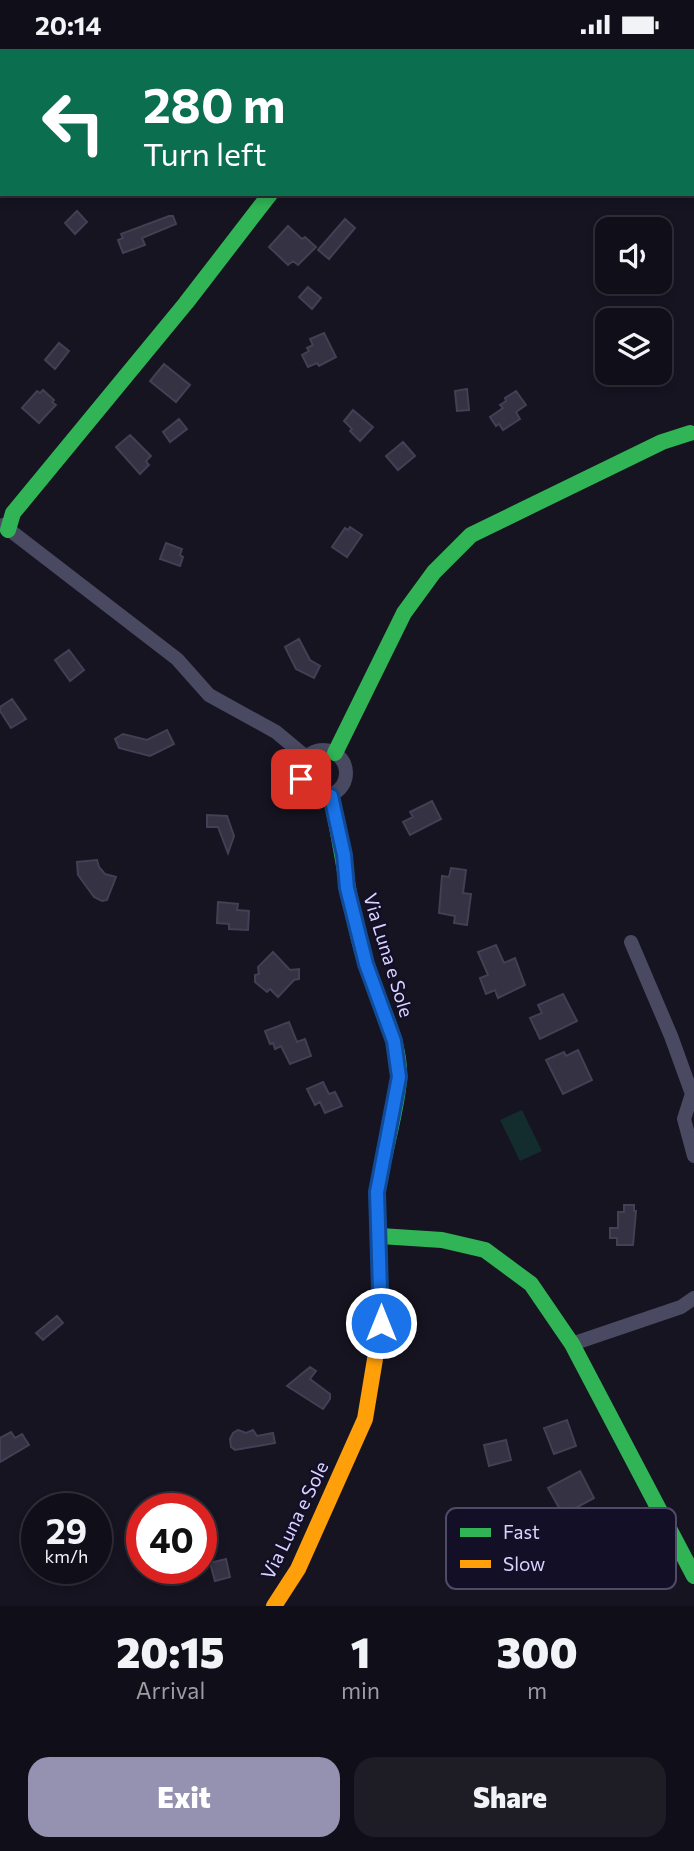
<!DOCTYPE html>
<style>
:root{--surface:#100f19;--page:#1e1d26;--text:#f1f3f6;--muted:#9c9ca2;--line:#302f38;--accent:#9591b1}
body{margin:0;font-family:Commissioner,sans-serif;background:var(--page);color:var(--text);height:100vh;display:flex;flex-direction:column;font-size:26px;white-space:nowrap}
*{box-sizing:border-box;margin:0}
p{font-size:23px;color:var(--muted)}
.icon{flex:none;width:38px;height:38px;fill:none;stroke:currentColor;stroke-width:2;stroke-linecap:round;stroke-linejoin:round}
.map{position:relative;height:1557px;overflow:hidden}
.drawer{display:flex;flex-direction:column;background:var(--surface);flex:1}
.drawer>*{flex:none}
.banner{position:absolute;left:0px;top:0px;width:695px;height:147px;box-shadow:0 4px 10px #0003,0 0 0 2px var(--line);background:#0b6e4f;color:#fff;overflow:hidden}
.tools{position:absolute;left:595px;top:168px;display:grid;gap:14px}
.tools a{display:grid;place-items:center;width:77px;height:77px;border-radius:14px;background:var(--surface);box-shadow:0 4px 10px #0003,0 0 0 2px var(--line);font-size:35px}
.speed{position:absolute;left:21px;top:1444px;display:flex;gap:14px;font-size:35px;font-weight:700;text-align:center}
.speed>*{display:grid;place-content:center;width:91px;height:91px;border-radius:50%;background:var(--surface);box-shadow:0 4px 10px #0003,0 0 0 2px var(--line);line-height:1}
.speed small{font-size:18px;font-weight:400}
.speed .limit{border:10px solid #d22;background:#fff;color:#111}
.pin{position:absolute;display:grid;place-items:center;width:60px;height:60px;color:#fff;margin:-30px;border-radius:14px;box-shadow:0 4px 10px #0006}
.me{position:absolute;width:77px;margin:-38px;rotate:0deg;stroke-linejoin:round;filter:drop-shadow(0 0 5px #0008)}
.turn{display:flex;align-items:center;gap:24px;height:147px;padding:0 28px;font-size:32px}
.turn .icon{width:91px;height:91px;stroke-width:2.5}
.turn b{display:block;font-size:49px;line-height:60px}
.eta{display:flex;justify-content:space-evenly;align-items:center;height:119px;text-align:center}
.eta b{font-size:42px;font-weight:800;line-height:49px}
.button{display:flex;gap:14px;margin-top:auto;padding:14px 28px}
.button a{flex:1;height:80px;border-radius:21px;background:var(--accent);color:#fff;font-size:28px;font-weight:800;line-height:80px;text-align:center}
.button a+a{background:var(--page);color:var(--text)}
.status{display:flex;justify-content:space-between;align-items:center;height:49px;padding:0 35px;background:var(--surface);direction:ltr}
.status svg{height:19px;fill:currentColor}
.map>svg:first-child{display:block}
.green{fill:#132c2d}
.building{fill:#343243;stroke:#433f54;stroke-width:2}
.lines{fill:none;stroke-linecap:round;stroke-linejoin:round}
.street{stroke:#4a4962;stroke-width:14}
.fast{stroke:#30b455;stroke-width:16}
.slow{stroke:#ff9f0a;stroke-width:16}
.route-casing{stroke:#114b97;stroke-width:18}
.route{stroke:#1a73e8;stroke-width:12}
.labels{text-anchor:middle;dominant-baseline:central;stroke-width:5;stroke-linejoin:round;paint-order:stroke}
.street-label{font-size:19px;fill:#d9d4ff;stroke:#130f26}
.key{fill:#130f26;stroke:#4e4a67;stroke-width:2}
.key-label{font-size:19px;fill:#d9d4ff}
</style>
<div class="status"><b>20:14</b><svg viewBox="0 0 49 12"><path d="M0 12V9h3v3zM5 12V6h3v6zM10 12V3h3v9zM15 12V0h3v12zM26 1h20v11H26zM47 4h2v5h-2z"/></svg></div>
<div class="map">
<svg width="694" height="1557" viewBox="0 0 694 1557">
<rect width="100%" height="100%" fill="#161421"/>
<path class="green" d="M 522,1061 L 542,1102 L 520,1112 L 500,1071 Z"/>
<path class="building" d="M 77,162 L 87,173 L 75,185 L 65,174 Z
M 169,167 L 173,167 L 176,175 L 142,189 L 145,196 L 123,204 L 118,191 L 123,189 L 121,185 Z
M 345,170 L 355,179 L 329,210 L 318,201 Z
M 288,177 L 302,190 L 305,188 L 316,198 L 298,216 L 293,212 L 288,216 L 269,198 Z
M 308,238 L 321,249 L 312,260 L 299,248 Z
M 324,284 L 336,308 L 319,317 L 317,314 L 308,318 L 302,306 L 309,302 L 307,299 L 313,296 L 310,290 Z
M 59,294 L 69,302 L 55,320 L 45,311 Z
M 164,315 L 190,336 L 176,353 L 150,332 Z
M 467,340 L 469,361 L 457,362 L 455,342 Z
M 43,341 L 54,351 L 52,353 L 56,356 L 39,374 L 22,359 L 37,342 L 40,344 Z
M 516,342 L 526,356 L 516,363 L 520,370 L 503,381 L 499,375 L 496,377 L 490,368 L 503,359 L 500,356 L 506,352 L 505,349 Z
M 353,361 L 373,378 L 360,392 L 350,382 L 352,380 L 344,372 Z
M 179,370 L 187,380 L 170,393 L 163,383 Z
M 130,386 L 151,407 L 146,412 L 149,416 L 140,425 L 116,398 Z
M 403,393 L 415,407 L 398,421 L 386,407 Z
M 350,478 L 362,486 L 347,508 L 332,498 L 345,479 L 348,481 Z
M 166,494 L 182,500 L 180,506 L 183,508 L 180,517 L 160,510 Z
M 299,590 L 310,611 L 320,617 L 314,629 L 296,620 L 285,598 Z
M 69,601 L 84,621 L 70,632 L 55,611 Z
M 12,650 L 26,670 L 11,679 L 0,662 L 0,658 Z
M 167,681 L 174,695 L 150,707 L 119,699 L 115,690 L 123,685 L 147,691 Z
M 432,752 L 441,770 L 410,786 L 403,773 L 413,768 L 410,763 Z
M 207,766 L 227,767 L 234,787 L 228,804 L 218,778 L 207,778 Z
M 97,811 L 99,818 L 105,825 L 116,828 L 107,851 L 102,852 L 94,848 L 78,826 L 77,813 Z
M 451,819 L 466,821 L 463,844 L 471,845 L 467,876 L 454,874 L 455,867 L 439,864 L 442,827 L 449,828 Z
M 218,853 L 238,855 L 237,861 L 249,862 L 248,881 L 229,880 L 229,875 L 217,874 Z
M 496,896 L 504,914 L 515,909 L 525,936 L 498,949 L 495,941 L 486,945 L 480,929 L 488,926 L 478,903 Z
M 273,903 L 290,921 L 299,920 L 299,930 L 294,931 L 278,948 L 270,940 L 267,943 L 255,933 L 255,926 L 259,925 L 258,918 Z
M 563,945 L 577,972 L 540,990 L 530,969 L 542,964 L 538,956 Z
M 289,973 L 297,993 L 305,990 L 311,1007 L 290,1015 L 281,997 L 275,1000 L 273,994 L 270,995 L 265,982 Z
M 578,1001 L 592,1031 L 563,1045 L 546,1011 L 564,1003 L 566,1007 Z
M 323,1033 L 329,1045 L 335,1043 L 342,1057 L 325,1064 L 320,1053 L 315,1056 L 307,1040 Z
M 624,1156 L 634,1156 L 634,1162 L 636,1162 L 633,1196 L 617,1196 L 617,1189 L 610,1189 L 610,1179 L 618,1179 L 618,1163 L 624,1163 Z
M 57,1267 L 63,1274 L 43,1291 L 36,1284 Z
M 310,1318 L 316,1322 L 310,1330 L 330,1345 L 330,1350 L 323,1360 L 287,1337 Z
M 567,1371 L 576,1397 L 554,1405 L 544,1379 Z
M 238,1381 L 246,1384 L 253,1381 L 257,1387 L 273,1384 L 275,1394 L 235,1401 L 231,1398 L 230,1390 L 233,1384 Z
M 11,1383 L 15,1389 L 22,1385 L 29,1396 L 0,1413 L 0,1389 Z
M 506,1391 L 511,1411 L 489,1417 L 484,1396 Z
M 580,1422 L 594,1449 L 563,1466 L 548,1439 Z
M 226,1510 L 230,1528 L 215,1532 L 210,1514 Z"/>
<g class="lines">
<path class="street" d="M 3,476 L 177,610 L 209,646 L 276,683 L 306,708
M300 724a23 23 0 1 1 46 0a23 23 0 1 1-46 0Z
M 631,893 L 671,987 L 692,1045 L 684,1070 L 694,1107
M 572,1295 L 681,1258 L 694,1249"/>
<path class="fast" d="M 8,481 L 13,464 L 186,254 L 270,145
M 335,704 L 404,564 L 434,523 L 471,486 L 662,393 L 690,384
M 331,747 C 343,803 349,860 366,915 C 377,952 401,990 399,1029 C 398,1054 387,1092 382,1119
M 380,1187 L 442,1191 L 485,1201 L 531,1235 L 572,1295 L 694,1527"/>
<path class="slow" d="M 274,1557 L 298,1520 L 365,1370 L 381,1274 L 377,1143 L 382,1119"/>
</g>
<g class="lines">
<g class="route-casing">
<path id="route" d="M 301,730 C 307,744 316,749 331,747 L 344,806 L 347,839 L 366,915 L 394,992 L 399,1028 L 377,1143 L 381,1274"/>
</g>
<use href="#route" class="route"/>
</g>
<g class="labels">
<g class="street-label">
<text transform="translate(389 906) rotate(73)">Via Luna e Sole</text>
<text transform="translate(294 1471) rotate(-64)">Via Luna e Sole</text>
</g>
</g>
<rect x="446" y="1459" width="230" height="81" rx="10" class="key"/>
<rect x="460" y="1479" width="31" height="9" fill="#30b455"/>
<rect x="460" y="1511" width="31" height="8" fill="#ff9f0a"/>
<g class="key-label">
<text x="503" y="1490">Fast</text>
<text x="503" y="1522">Slow</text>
</g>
</svg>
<div class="tools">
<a><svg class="icon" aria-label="sound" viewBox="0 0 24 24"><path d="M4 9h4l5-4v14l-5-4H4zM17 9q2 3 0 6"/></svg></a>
<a><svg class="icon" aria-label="layers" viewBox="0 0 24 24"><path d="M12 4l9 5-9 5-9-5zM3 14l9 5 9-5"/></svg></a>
</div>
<div class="speed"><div>29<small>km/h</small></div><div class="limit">40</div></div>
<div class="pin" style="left:301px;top:730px;background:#d93025"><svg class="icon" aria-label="arrive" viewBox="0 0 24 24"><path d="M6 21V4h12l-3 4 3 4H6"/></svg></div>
<svg class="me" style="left:381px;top:1274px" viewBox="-20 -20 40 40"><circle r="17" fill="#1a73e8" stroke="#fff" stroke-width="3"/><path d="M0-11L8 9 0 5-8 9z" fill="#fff"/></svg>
<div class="banner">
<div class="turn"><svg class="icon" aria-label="left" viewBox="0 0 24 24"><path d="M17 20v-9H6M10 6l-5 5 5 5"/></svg><div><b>280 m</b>Turn left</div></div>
</div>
</div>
<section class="drawer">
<div class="eta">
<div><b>20:15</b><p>Arrival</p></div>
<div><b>1</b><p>min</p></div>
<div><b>300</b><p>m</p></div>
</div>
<div class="button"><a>Exit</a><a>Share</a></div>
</section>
